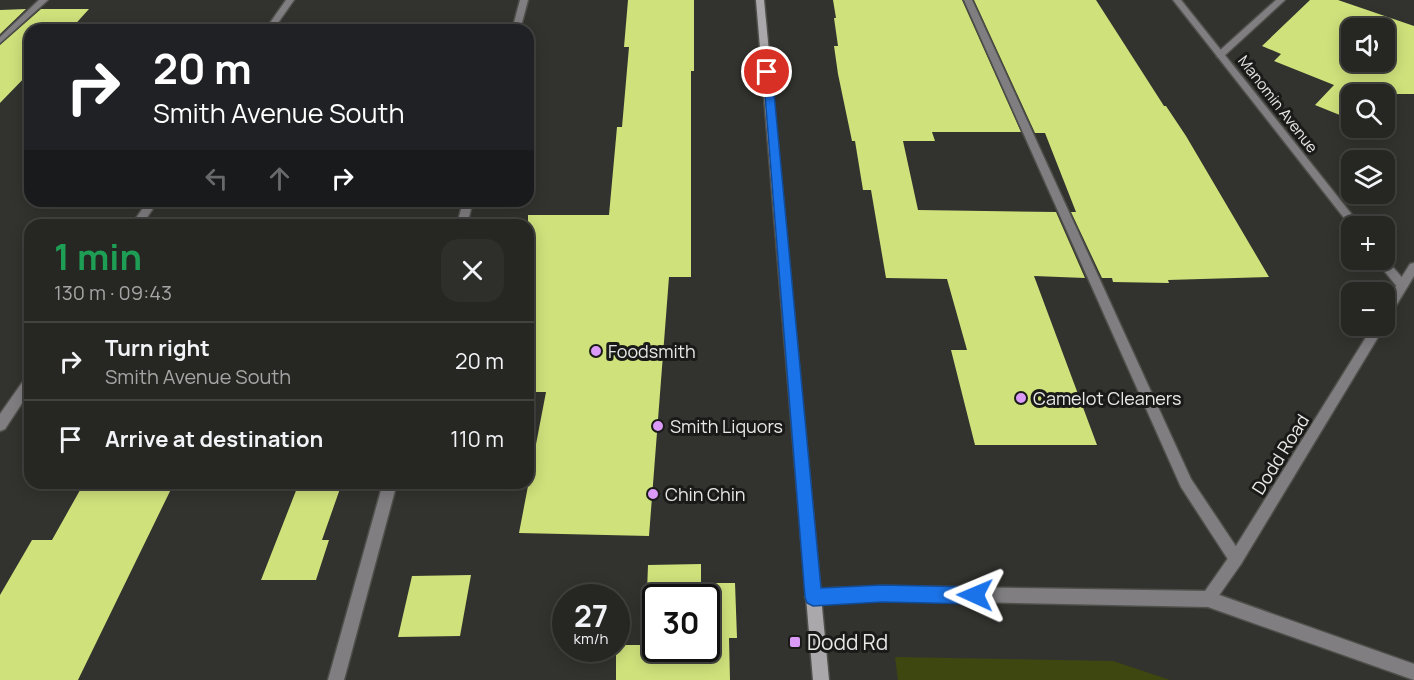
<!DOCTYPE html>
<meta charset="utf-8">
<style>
:root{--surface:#262622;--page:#2e2e2a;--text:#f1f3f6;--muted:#a4a5a5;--line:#424340}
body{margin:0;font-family:Manrope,sans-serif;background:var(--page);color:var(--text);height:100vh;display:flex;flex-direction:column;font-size:22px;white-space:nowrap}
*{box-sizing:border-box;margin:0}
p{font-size:20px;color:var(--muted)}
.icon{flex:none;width:33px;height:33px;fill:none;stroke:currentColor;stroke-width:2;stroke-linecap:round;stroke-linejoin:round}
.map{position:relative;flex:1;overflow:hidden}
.panel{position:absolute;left:24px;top:219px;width:510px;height:270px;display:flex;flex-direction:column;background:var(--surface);border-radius:18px;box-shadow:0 3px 15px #0003,0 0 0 2px var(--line)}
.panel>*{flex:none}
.guide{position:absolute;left:24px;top:24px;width:510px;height:183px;border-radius:18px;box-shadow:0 3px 15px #0003,0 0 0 2px var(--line);background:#202124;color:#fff;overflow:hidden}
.controls{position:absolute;left:1341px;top:18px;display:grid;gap:12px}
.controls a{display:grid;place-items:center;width:54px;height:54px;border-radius:12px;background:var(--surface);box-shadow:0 3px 15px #0003,0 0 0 2px var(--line);font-size:30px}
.speed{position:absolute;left:552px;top:584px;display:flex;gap:12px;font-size:30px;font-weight:700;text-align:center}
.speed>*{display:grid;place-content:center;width:78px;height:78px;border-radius:50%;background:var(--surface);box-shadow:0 3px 15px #0003,0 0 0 2px var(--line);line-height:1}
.speed small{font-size:15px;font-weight:400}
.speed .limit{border:3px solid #111;border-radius:9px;background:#fff;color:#111}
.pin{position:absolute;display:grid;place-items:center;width:51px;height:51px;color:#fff;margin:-26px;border:3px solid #fff;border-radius:50%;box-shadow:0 2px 6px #0007}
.me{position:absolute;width:66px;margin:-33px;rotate:271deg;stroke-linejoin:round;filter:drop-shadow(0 0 4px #0008)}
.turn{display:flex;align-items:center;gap:21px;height:126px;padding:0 30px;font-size:27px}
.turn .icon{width:78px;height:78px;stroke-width:2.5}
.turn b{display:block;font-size:42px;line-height:51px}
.lanes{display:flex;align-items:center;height:57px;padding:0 30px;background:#0003;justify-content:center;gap:30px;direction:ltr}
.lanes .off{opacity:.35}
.round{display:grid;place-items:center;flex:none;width:63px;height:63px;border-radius:18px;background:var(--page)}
.overview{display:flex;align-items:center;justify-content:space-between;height:102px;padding:0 30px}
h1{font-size:36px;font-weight:700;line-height:45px;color:#1e9e55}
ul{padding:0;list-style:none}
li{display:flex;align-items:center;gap:18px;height:78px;padding:0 30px;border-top:2px solid var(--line)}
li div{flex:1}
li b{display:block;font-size:22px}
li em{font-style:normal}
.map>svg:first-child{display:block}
.green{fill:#3f4711}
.building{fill:#cee17b;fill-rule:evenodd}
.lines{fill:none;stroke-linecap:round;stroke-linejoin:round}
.service-casing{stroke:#4f504b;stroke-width:3}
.minor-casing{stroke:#4f504b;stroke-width:3}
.tertiary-casing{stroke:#4f504b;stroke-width:3}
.secondary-casing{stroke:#4f504b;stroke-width:3}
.service{fill:#807e80;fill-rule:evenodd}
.minor{fill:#807e80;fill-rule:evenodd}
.tertiary{fill:#807e80;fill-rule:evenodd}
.secondary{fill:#aba8ac;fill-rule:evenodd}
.route{fill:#1a73e8;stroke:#114b97;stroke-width:1.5}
.poi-dot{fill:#db9af6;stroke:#1a1b18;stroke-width:2}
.labels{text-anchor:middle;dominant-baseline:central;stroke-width:6;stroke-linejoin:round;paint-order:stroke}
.far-street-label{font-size:15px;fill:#e8e9e6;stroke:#1a1b18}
.poi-label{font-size:18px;fill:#e8e9e6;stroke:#1a1b18;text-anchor:start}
.street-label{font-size:18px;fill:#e8e9e6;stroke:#1a1b18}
.near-poi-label{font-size:21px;fill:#e8e9e6;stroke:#1a1b18;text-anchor:start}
</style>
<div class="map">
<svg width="1414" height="680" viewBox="0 0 1414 680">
<rect width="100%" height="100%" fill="#32332e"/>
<path class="green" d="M 895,657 L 1113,661 L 1170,680 L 898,680 Z"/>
<path class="building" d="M 628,0 L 694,0 L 694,71 L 691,71 L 691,277 L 669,277 L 649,536 L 519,533 L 546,392 L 528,392 L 528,215 L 609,215 L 617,127 L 622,127 L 629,47 L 624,47 Z
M 833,0 L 962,0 L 1021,132 L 932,132 L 935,141 L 903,141 L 918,210 L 1056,212 L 1085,278 L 1034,276 L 1097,445 L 975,445 L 951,350 L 967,350 L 947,279 L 886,278 L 871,190 L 863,190 L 855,141 L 852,141 L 838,74 L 834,46 L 838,46 L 834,18 L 836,18 Z
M 974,0 L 1096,0 L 1164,106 L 1166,106 L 1186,136 L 1269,277 L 1168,280 L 1169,283 L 1113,282 L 1112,278 L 1102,278 L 1071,212 L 1076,212 L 1045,133 L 1035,133 Z
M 1310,0 L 1338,0 L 1414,26 L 1414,94 L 1392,94 L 1384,104 L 1384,94 L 1352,94 L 1352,120 L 1315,105 L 1334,85 L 1274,61 L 1281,54 L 1262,46 ZM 1352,28 L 1384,28 L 1384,62 L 1352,62 Z
M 26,9 L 0,34 L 0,10 Z
M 41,9 L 89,9 L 70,30 L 30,30 L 30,72 L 0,103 L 0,45 Z
M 84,483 L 174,483 L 78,680 L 0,680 L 0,595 L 32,540 L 52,540 Z
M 299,483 L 342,483 L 322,540 L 329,540 L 316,580 L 261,580 Z
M 701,564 L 701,583 L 735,583 L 737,638 L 729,638 L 730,680 L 616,680 L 616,645 L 645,645 L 648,565 ZM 656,597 L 706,597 L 706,648 L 656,648 Z
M 471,575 L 460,636 L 398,637 L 412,576 Z"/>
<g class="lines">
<g class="service-casing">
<path id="service" d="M 39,0 L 48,0 L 0,43 L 0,37 Z
M 520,0 L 528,0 L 520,30 L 512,30 Z
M 964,0 L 972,0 L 1191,479 L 1241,554 L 1243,559 L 1241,564 L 1236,566 L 1231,564 L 1181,487 Z
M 1276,0 L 1285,0 L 1223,57 L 1217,57 L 1217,53 Z
M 463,201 L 473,201 L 467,225 L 457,225 Z
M 383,483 L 397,483 L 344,680 L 328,680 Z"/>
</g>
<g class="minor-casing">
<path id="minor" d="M 286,0 L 294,0 L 273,30 L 265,30 Z
M 1173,0 L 1181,0 L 1361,226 L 1352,228 Z
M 148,201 L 158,201 L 142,225 L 131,225 Z
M 1384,257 L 1406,282 L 1408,285 L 1406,288 L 1398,288 L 1378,263 L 1377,260 L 1384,260 Z
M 30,376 L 30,391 L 5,429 L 0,431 L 0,414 L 26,377 Z
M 882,586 L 1208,591 L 1414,664 L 1414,680 L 1208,607 L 882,600 L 813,605 L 808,602 L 805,597 L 808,592 L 813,589 Z"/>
</g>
<g class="tertiary-casing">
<path id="tertiary" d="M 1414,263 L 1414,276 L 1388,319 L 1384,320 L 1384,305 L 1410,264 Z
M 1384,325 L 1385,326 L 1383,329 L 1241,564 L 1213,604 L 1208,607 L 1203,604 L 1200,599 L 1203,594 L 1231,554 L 1373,326 Z"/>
</g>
<g class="secondary-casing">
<path id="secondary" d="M 756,0 L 764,0 L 829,680 L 813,680 Z"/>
</g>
<use href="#service" class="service"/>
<use href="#minor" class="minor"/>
<use href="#tertiary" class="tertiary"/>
<use href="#secondary" class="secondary"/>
</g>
<path class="route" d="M 763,70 L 772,72 L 821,588 L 882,585 L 975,587 L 981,589 L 984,595 L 981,601 L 975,604 L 882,602 L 813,606 L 807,603 L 805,597 Z"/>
<g class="poi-dot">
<circle cx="596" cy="351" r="6"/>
<circle cx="1021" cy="398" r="6"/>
<circle cx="658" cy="426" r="6"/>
<circle cx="653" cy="494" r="6"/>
<rect x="789" y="636" width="12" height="12" rx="3"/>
</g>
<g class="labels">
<g class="far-street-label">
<text transform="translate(1278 104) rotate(52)">Manomin Avenue</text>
</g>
<g class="poi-label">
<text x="608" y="351">Foodsmith</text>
<text x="1033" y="398">Camelot Cleaners</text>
<text x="670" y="426">Smith Liquors</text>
<text x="665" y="494">Chin Chin</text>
</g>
<g class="street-label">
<text transform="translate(1280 454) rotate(-58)">Dodd Road</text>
</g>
<g class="near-poi-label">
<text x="807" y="642">Dodd Rd</text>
</g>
</g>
</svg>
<div class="controls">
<a><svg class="icon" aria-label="sound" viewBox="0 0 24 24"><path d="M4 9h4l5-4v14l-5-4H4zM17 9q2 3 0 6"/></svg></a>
<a><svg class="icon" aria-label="search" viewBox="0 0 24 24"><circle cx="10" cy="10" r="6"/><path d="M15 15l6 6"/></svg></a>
<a><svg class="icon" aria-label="layers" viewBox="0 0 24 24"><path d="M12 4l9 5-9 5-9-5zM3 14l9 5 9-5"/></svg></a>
<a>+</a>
<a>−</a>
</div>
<div class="speed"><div>27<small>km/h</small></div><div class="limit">30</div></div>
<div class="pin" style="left:767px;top:72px;background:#d93025"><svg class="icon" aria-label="arrive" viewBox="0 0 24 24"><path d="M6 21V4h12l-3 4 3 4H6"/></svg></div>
<svg class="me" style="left:975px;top:595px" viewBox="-20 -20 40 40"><path d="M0-17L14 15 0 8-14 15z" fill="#1a73e8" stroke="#fff" stroke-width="4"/></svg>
<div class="guide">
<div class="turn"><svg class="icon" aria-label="right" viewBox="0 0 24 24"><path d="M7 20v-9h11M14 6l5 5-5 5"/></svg><div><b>20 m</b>Smith Avenue South</div></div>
<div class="lanes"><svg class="icon off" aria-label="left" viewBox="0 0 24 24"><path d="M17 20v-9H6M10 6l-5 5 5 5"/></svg><svg class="icon off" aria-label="ahead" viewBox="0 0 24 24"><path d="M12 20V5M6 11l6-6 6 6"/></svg><svg class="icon" aria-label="right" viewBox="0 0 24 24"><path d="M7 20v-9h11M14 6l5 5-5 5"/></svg></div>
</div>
<section class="panel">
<div class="overview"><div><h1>1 min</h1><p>130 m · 09:43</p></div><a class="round"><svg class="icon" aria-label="close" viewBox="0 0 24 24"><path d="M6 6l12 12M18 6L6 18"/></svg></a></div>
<ul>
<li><svg class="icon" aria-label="right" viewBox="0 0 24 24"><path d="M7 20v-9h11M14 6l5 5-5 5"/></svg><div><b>Turn right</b><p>Smith Avenue South</p></div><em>20 m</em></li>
<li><svg class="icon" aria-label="arrive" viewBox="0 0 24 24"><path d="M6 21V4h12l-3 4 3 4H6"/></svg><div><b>Arrive at destination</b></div><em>110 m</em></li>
</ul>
</section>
</div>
